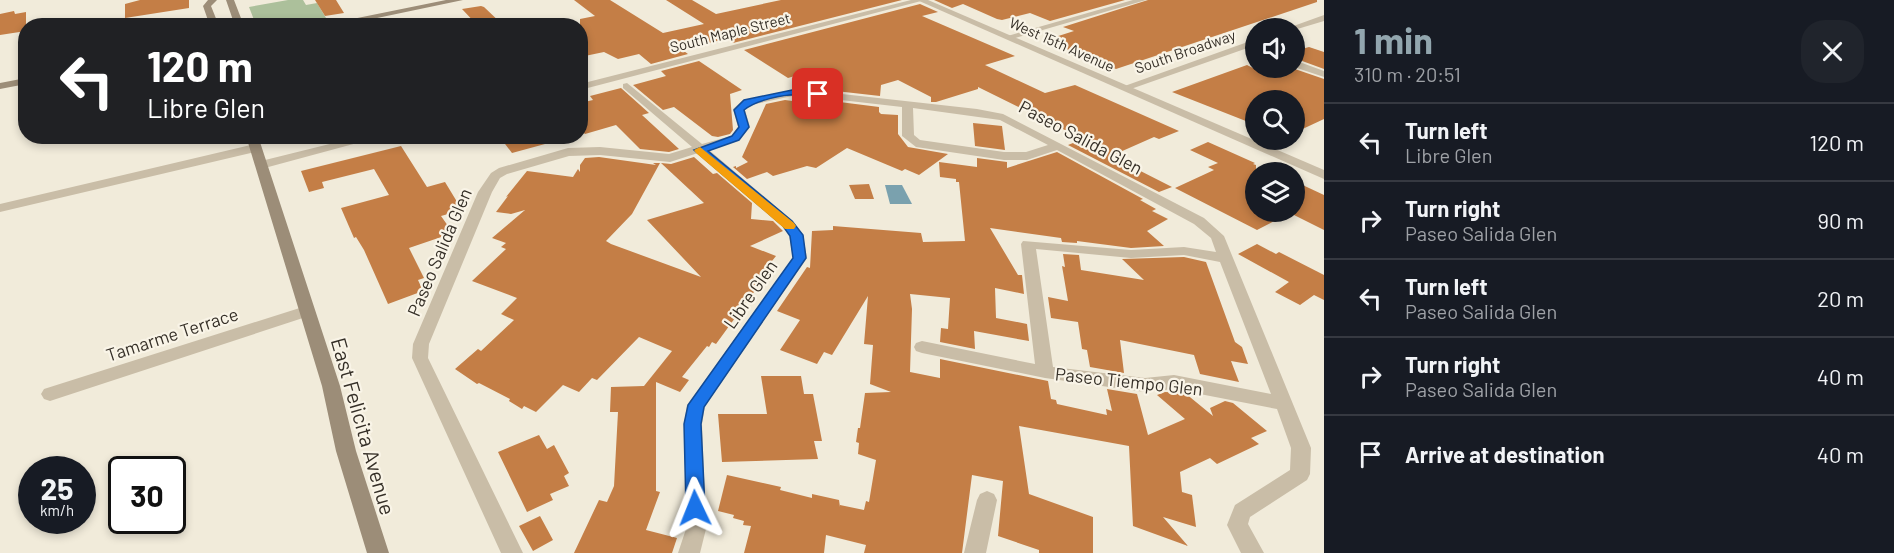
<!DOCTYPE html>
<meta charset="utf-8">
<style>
:root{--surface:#171b24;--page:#20242c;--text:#f1f3f6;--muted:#9ea1a6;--line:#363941;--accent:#92a6ae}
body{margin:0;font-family:Barlow,sans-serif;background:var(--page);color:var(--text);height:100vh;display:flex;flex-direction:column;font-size:22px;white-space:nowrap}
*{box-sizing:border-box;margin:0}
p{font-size:20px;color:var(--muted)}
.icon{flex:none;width:33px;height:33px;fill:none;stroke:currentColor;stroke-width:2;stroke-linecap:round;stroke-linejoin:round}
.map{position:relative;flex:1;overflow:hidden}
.side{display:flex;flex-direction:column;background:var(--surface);width:570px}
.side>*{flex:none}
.top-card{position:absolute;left:18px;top:18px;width:570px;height:126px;border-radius:24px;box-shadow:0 3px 9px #0003;background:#202124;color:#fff;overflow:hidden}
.buttons{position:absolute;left:1245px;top:18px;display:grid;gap:12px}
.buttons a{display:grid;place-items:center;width:60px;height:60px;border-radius:50%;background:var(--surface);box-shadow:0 3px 9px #0003;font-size:30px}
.speed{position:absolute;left:18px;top:456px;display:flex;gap:12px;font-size:30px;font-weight:700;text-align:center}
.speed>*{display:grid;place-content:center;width:78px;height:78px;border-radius:50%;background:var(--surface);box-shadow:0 3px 9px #0003;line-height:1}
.speed small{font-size:15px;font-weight:400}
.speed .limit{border:3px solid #111;border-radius:9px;background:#fff;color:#111}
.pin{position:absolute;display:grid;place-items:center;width:51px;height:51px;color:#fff;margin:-26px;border-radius:12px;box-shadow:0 3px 9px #0006}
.me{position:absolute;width:66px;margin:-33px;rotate:358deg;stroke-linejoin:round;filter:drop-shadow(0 0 4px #0008)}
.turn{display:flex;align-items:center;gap:21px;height:126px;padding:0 30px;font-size:27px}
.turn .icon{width:78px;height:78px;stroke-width:2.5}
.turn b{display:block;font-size:42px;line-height:51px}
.round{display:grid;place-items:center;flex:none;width:63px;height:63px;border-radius:24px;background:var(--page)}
.overview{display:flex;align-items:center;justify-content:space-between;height:102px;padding:0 30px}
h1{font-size:36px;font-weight:700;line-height:45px;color:var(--accent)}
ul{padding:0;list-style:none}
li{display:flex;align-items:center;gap:18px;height:78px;padding:0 30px;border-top:2px solid var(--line)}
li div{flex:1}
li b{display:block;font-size:22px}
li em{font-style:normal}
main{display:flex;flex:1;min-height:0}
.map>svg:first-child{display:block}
.green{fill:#acc09b}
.water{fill:#7aa1ae}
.building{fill:#c47e46}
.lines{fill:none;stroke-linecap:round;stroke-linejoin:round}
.minor{fill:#c9bda7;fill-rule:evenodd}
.tertiary{fill:#c9bda7;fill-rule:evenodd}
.secondary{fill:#9c8d78;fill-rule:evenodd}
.route{fill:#1a73e8;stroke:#114b97;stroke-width:1.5}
.slow{fill:#f59e0b}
.labels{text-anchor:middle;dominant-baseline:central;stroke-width:4.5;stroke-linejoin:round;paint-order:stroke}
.far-street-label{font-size:15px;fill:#352f27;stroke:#f9f4e7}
.street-label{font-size:18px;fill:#352f27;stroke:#f9f4e7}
.near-street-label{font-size:21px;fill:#352f27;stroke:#f9f4e7}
</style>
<main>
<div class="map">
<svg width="1324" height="553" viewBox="0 0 1324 553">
<rect width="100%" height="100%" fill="#f1ebda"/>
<path class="green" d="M 288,0 L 303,0 L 306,5 L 317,3 L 326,18 L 284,25 L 256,25 L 249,7 Z"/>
<path class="water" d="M 885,185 L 902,185 L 912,204 L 890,204 Z"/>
<path class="building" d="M 140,0 L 189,0 L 189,8 L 125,18 L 125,4 Z
M 315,0 L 336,0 L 344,13 L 325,16 Z
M 574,0 L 610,0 L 663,33 L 704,24 L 666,0 L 692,0 L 716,14 L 781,0 L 902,0 L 733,43 L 726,39 L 681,49 L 688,54 L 651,64 L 639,54 L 618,59 L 604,52 L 580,57 L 580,19 L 595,16 Z
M 934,0 L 1125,0 L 1050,21 L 1030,13 L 1002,20 L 997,19 L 963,4 L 952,8 Z
M 1148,0 L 1317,0 L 1317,2 L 1116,69 L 1054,44 L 1059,43 L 1049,39 L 1074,31 L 1063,27 Z
M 920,4 L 938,12 L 922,16 L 1015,56 L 985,65 L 1045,93 L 1075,85 L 1179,131 L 1159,139 L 1154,137 L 1111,156 L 1172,187 L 1159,192 L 1068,145 L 1083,139 L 978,87 L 978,89 L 936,102 L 931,102 L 931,97 L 898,80 L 881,85 L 880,96 L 818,89 L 820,82 L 805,73 L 788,78 L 744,50 Z
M 481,6 L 484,7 L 504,26 L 478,26 L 462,9 Z
M 14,11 L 15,14 L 26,12 L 26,31 L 0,35 L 0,14 Z
M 1294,47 L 1302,49 L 1309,47 L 1324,52 L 1324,69 L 1294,58 Z
M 699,61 L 742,90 L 730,94 L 733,130 L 730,134 L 718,137 L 712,136 L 674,107 L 663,110 L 633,85 L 666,76 L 661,71 Z
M 1247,65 L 1253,68 L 1292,68 L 1324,79 L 1324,119 L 1294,133 L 1294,100 L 1256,100 L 1256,125 L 1172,92 Z
M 621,88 L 649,113 L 642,115 L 679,149 L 669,152 L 640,149 L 616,125 L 585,134 L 580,129 L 580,103 L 593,100 L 590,96 Z
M 816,99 L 879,107 L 879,112 L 881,114 L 898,115 L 898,134 L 908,147 L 948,154 L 919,175 L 905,169 L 902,171 L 847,148 L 816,168 L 807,166 L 773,176 L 767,172 L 747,179 L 733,167 L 736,166 L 736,168 L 748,162 L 742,157 L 766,104 L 785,100 L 815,104 Z
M 973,123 L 1002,126 L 1005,150 L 975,146 Z
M 499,136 L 555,136 L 556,141 L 512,153 Z
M 1208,142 L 1255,163 L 1253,164 L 1256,165 L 1256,212 L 1292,212 L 1257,230 L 1175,188 L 1214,170 L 1208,167 L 1218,163 L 1190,150 Z
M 401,146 L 427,187 L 445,182 L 462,210 L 441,216 L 453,233 L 409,248 L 424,278 L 418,280 L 423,291 L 388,304 L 364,250 L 356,237 L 354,238 L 341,208 L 389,195 L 374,169 L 322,182 L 324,188 L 309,192 L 301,171 Z
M 1057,152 L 1143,199 L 1140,200 L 1156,209 L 1152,211 L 1168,219 L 1147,231 L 1164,246 L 1131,248 L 1077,241 L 1077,243 L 1062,242 L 1061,238 L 990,228 L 1018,275 L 1022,275 L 1024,294 L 995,288 L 996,318 L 1027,324 L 1029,341 L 974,331 L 975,349 L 940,342 L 941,328 L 948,329 L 950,298 L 910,294 L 912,309 L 910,372 L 940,378 L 940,359 L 1048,381 L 1051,399 L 1056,400 L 1057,404 L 1107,415 L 1106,409 L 1112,411 L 1107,389 L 1137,394 L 1148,435 L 1185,419 L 1157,395 L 1165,392 L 1185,393 L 1213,416 L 1210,408 L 1225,401 L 1233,403 L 1267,431 L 1251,438 L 1259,444 L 1217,464 L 1210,458 L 1180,472 L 1182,492 L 1192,495 L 1196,527 L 1163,517 L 1188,546 L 1133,526 L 1129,446 L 1019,426 L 1029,494 L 1093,517 L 1093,553 L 1039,553 L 1039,550 L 998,536 L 1003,481 L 972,475 L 962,553 L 864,553 L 866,545 L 826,535 L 824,553 L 744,553 L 751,526 L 743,525 L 744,521 L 733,518 L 734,515 L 718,511 L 727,475 L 781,487 L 780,490 L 812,498 L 812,494 L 839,500 L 840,507 L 840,505 L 864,510 L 866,501 L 869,502 L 876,460 L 858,454 L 859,443 L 856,442 L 858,428 L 860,428 L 865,393 L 891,392 L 870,384 L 873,345 L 864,344 L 868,296 L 832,355 L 824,352 L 817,364 L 780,350 L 800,320 L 777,311 L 807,267 L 810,268 L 812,231 L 833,230 L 833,226 L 921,233 L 923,242 L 965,241 L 959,182 L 956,182 L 956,179 L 940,177 L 939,162 L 977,167 L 977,158 L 1007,162 L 1007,168 Z
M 599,157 L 656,165 L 653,163 L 660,163 L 632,214 L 606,241 L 611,244 L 701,277 L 647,220 L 704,203 L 661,163 L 671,164 L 694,157 L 713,174 L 717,173 L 752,203 L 751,219 L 773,221 L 783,231 L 750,246 L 776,256 L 760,276 L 765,277 L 716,344 L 712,342 L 709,347 L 707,346 L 682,377 L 689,380 L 680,392 L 656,382 L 656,491 L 660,492 L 646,530 L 677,538 L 672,553 L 574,553 L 599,500 L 607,502 L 614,486 L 618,412 L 610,412 L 611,387 L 644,386 L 672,351 L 639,337 L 597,380 L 592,378 L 579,392 L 563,385 L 536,412 L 524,406 L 522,409 L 509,401 L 510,399 L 479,383 L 477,384 L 455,369 L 478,349 L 481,351 L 514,320 L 501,314 L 517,298 L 472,281 L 506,249 L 501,247 L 506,243 L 492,238 L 525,210 L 511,214 L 496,212 L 508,196 L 506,197 L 527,171 L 573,177 L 578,169 L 580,172 L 580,165 L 585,158 Z
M 1294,181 L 1324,195 L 1324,230 L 1294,215 Z
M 869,184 L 874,199 L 855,199 L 849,185 Z
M 1257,244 L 1276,254 L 1279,252 L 1324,275 L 1324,300 L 1314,295 L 1300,305 L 1275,292 L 1289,282 L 1238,254 Z
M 1063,254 L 1079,255 L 1081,270 L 1144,280 L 1122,259 L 1184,257 L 1206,262 L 1235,342 L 1242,347 L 1248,364 L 1231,361 L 1239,382 L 1200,374 L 1194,355 L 1120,340 L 1124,373 L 1090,367 L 1087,350 L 1082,349 L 1078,322 L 1051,318 L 1048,297 L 1068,301 L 1062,266 L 1065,267 Z
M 761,376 L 801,376 L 804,394 L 813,394 L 822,441 L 814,441 L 818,459 L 722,462 L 718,414 L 767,414 Z
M 539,435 L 547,449 L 554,445 L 569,473 L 564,476 L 569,486 L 550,494 L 553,500 L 527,512 L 498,452 Z
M 540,516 L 553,540 L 533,551 L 519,526 Z"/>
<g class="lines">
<path class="minor" d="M 911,0 L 925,0 L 580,90 L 580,84 Z
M 1133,0 L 1146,0 L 1012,39 L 1004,37 Z
M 1324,15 L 1324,21 L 1294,30 L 1288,28 Z
M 1256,39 L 1256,45 L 1128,90 L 1119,88 Z
M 1294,60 L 1324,71 L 1324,77 L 1294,67 Z
M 627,83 L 702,144 L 731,136 L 738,127 L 733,109 L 743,100 L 797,89 L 977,109 L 1003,114 L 1204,218 L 1224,236 L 1311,448 L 1310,474 L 1307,480 L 1250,517 L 1248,524 L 1264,553 L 1241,553 L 1227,525 L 1235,505 L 1290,470 L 1291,448 L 1277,409 L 1174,389 L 1145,392 L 1045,378 L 922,353 L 916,351 L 914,347 L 916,343 L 922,341 L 1035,364 L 1021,244 L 1023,241 L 1131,250 L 1184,247 L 1216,252 L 1211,238 L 1194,224 L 1057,150 L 1027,160 L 1004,160 L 916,147 L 902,136 L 902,107 L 797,95 L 751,105 L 745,110 L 750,127 L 739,140 L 709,150 L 793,221 L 803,235 L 807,258 L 705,406 L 702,424 L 706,529 L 700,553 L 678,553 L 686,529 L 684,424 L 687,405 L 793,258 L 789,235 L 783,227 L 698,153 L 670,162 L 600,155 L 569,156 L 507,174 L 500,178 L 492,192 L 429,344 L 428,358 L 523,553 L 501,553 L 412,358 L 413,344 L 478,192 L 491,173 L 499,168 L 568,148 L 600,147 L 669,154 L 692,147 L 623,88 L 623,84 ZM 913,108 L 1000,120 L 1048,145 L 1026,152 L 1004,152 L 920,140 L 914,135 ZM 1036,249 L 1131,258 L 1184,255 L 1220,262 L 1271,394 L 1174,375 L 1145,378 L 1053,367 Z
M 362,136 L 383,136 L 261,169 L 255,165 L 257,162 Z
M 255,144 L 259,145 L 259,151 L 0,212 L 0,204 Z
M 306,306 L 312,307 L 314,311 L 312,315 L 50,401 L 44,399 L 41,394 L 44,389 Z
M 987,491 L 994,494 L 997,500 L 986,553 L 964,553 L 977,500 L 980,494 Z"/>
<path class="tertiary" d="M 917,0 L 928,0 L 1324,170 L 1324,179 Z"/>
<path class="secondary" d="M 208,0 L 217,0 L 211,6 L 219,26 L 210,26 L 203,6 Z
M 226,0 L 234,0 L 244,26 L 235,26 Z
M 446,0 L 463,0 L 339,26 L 318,26 Z
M 26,78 L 26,84 L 0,89 L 0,83 Z
M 246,136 L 258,136 L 340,386 L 356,451 L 389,553 L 367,553 L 336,451 L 322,386 Z"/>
</g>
<path class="route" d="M 797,89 L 818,91 L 823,94 C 816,99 808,95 800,95 C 784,94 756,100 744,110 L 749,127 L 739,140 L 708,151 L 792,221 L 803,235 L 806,258 L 704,407 L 701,424 L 705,508 L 702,514 L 695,516 L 689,514 L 686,508 L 684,424 L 688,405 L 793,258 L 790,236 L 783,226 L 694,150 L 732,136 L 739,127 L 734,110 L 744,100 Z"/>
<path class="slow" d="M 700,147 L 794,223 L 796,226 L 794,229 L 785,229 L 696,153 L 694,150 Z"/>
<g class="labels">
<g class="far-street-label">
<text transform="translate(730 32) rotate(-14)">South Maple Street</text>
<text transform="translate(1062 44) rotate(24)">West 15th Avenue</text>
<text transform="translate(1185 51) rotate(-19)">South Broadway</text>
</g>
<g class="street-label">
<text transform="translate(1081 137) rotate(28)">Paseo Salida Glen</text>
<text transform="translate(439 252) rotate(-67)">Paseo Salida Glen</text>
<text transform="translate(750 294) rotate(-55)">Libre Glen</text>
<text transform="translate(172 334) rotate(-18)">Tamarme Terrace</text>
<text transform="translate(1129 381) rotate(6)">Paseo Tiempo Glen</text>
</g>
<g class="near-street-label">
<text transform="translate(364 426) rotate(74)">East Felicita Avenue</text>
</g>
</g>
</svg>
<div class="buttons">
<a><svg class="icon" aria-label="sound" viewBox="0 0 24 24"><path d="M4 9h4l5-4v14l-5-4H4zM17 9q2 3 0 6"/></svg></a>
<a><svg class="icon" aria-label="search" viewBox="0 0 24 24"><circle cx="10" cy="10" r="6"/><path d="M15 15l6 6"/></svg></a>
<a><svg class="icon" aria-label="layers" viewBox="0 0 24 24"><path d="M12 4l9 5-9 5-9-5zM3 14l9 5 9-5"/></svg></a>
</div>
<div class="speed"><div>25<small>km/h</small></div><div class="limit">30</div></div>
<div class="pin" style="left:818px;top:94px;background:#d93025"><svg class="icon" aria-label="arrive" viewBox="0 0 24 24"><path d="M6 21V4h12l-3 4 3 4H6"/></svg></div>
<svg class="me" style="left:695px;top:508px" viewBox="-20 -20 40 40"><path d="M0-17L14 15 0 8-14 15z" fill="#1a73e8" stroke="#fff" stroke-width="4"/></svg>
<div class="top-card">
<div class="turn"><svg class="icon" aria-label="left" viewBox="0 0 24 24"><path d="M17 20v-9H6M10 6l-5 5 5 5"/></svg><div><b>120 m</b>Libre Glen</div></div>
</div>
</div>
<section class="side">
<div class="overview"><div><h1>1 min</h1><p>310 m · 20:51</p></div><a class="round"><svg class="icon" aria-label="close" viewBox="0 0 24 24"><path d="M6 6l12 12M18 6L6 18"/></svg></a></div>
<ul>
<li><svg class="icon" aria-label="left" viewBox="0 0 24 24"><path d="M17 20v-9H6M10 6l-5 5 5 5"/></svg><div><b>Turn left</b><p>Libre Glen</p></div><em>120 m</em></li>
<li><svg class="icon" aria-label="right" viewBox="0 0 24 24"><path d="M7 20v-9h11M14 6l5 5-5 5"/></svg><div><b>Turn right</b><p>Paseo Salida Glen</p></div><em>90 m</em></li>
<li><svg class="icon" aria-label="left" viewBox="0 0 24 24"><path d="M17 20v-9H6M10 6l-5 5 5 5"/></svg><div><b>Turn left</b><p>Paseo Salida Glen</p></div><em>20 m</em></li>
<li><svg class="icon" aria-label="right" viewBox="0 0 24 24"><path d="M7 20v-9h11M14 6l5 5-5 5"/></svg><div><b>Turn right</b><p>Paseo Salida Glen</p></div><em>40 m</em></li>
<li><svg class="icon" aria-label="arrive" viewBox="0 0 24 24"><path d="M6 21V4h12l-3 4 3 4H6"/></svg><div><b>Arrive at destination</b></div><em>40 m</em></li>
</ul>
</section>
</main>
